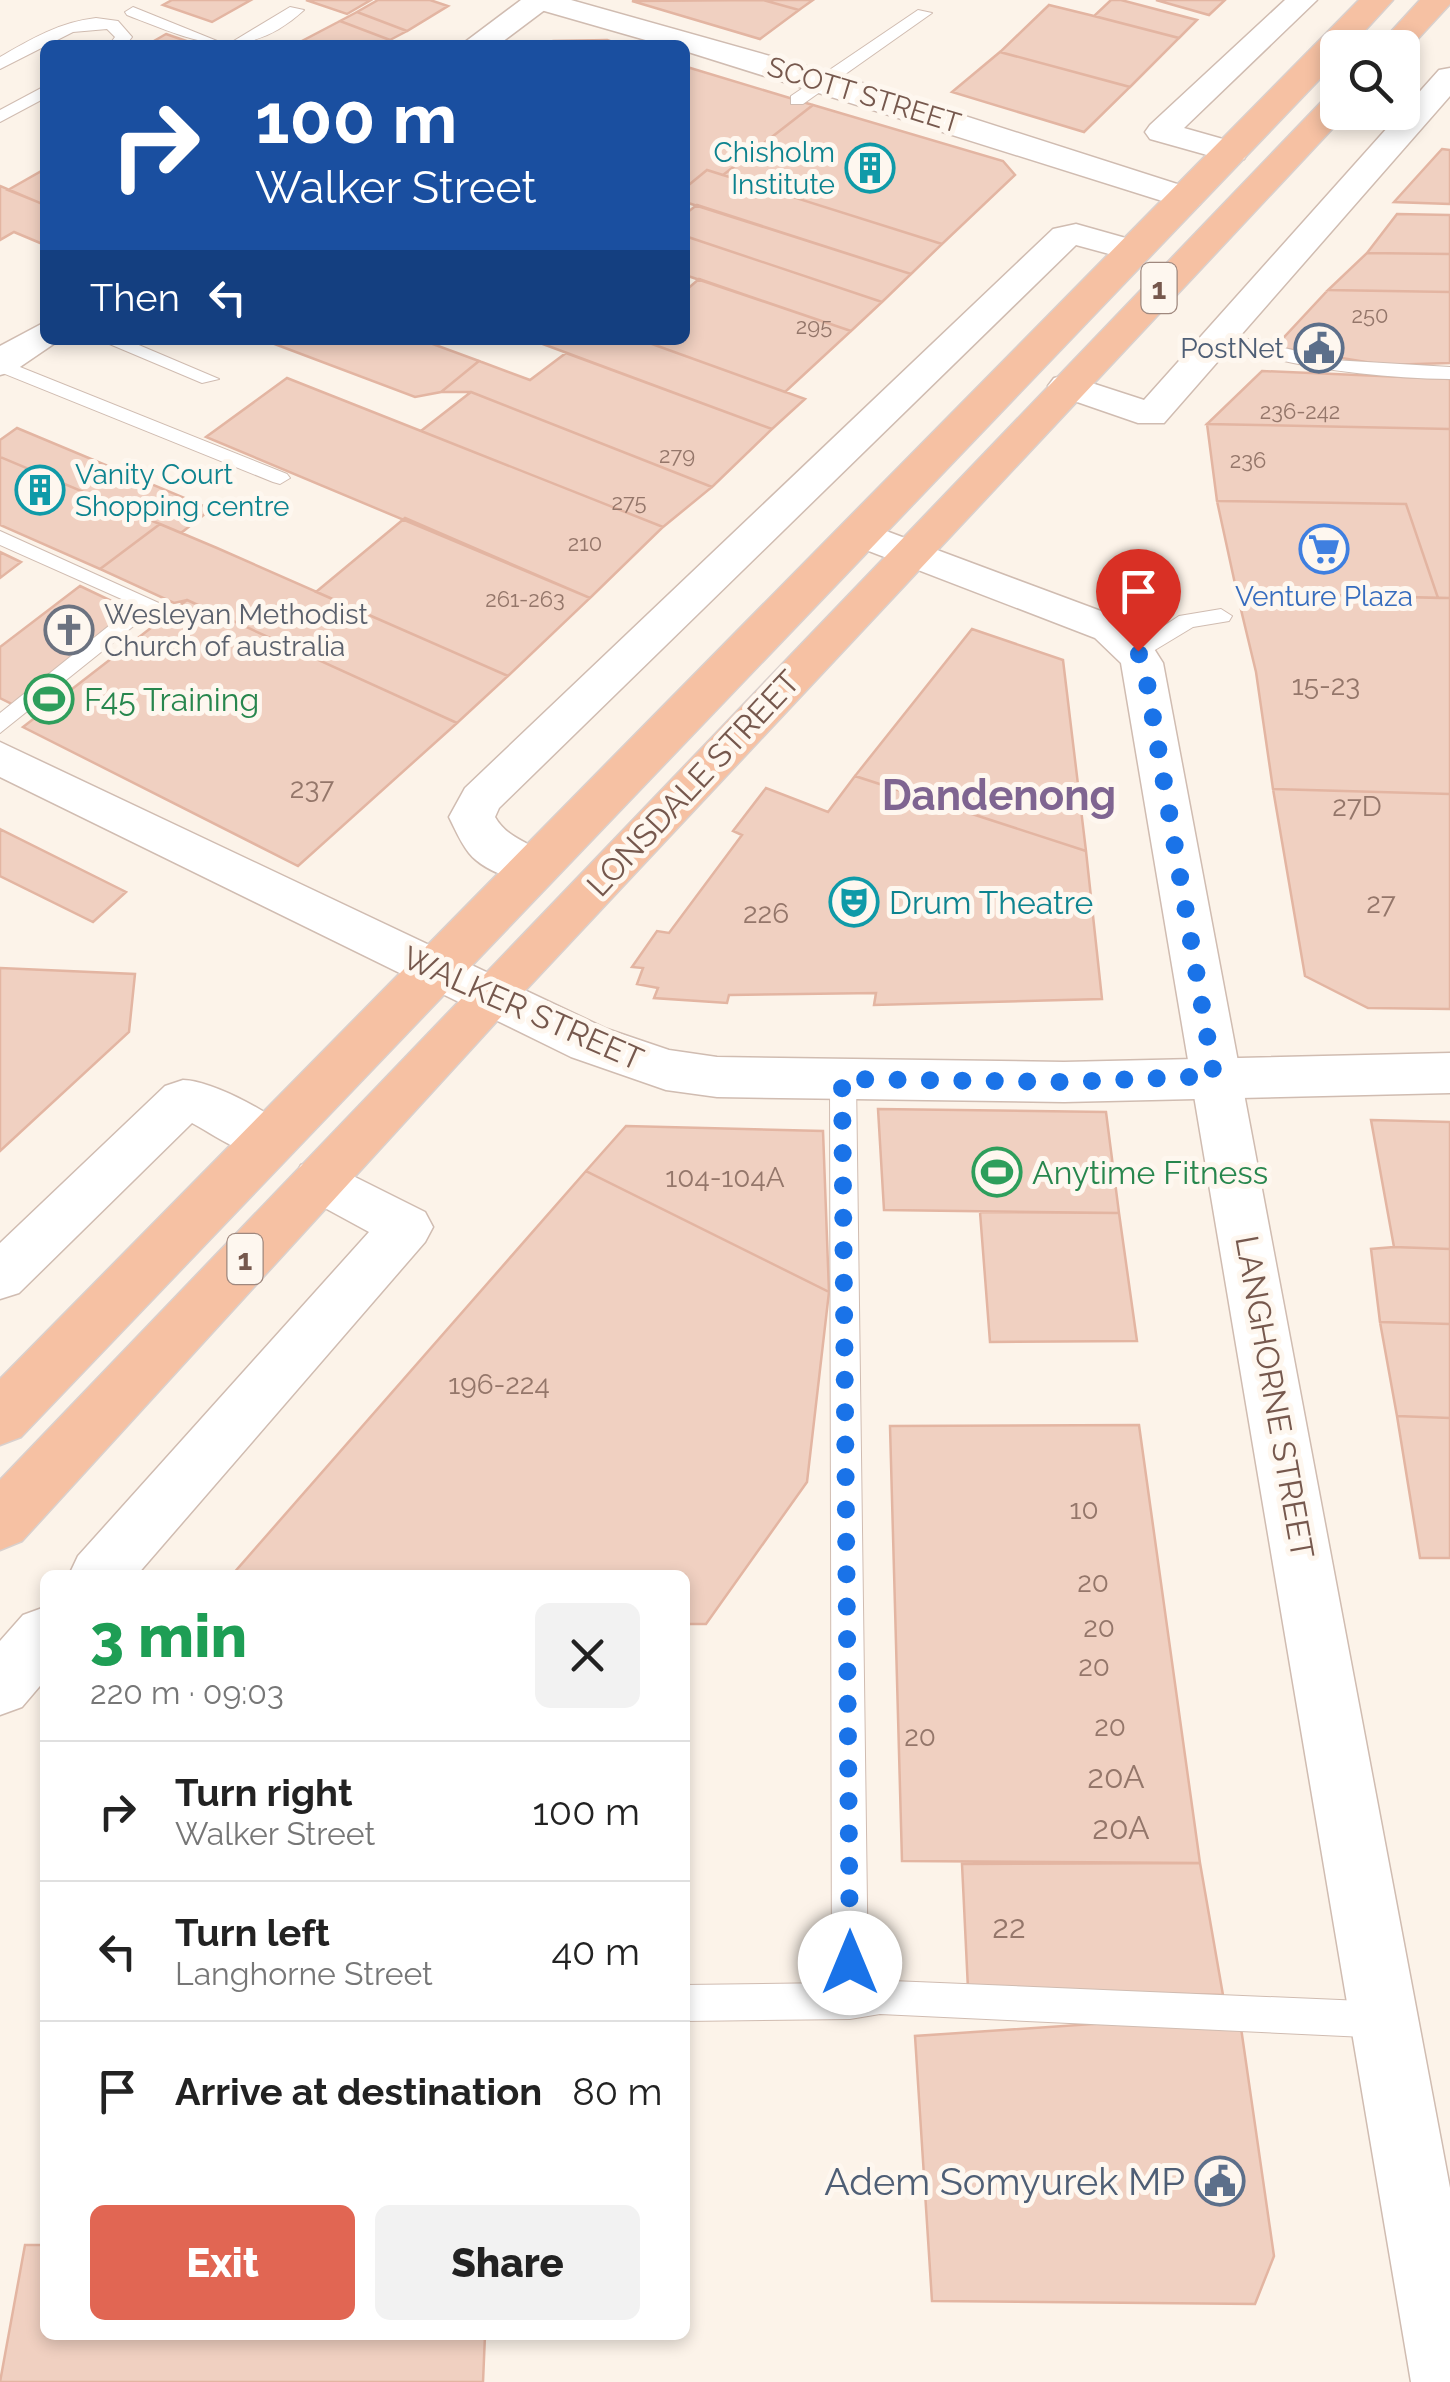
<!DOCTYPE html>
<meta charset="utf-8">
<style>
:root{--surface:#fff;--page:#f2f2f2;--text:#222;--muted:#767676;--line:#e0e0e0;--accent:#e16653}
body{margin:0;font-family:Raleway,sans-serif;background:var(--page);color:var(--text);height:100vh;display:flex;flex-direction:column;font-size:38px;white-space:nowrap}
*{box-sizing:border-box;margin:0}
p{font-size:32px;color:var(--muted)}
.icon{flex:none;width:55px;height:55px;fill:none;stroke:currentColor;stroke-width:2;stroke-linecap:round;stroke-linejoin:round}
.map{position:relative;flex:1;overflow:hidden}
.panel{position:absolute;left:40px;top:1570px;width:650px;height:770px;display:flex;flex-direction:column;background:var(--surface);border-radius:15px;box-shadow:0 5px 15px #0003}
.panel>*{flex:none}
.guide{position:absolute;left:40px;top:40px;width:650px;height:305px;border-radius:15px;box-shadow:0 5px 15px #0003;background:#1a4fa0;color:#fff;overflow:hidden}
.tools{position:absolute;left:1320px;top:30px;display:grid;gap:20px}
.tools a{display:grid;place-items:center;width:100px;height:100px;border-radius:15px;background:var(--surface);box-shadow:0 5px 15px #0003;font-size:50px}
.pin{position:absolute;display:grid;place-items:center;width:85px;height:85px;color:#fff;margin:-102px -42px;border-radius:50% 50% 50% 0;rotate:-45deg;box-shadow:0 0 10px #0007}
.pin .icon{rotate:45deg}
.me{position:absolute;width:110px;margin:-55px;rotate:0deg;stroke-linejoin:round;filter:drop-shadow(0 0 8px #0008)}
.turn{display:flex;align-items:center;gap:35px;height:210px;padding:0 50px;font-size:45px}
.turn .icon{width:130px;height:130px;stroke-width:2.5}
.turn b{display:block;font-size:70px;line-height:85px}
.then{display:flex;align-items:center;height:95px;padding:0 50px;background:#0003;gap:20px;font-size:38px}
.round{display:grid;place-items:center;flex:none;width:105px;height:105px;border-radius:15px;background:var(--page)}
.head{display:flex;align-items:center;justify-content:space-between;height:170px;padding:0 50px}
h1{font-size:60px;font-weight:800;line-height:75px;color:#1e9e55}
.button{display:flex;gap:20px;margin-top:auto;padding:20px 50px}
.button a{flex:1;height:115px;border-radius:15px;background:var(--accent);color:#fff;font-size:40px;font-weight:800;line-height:115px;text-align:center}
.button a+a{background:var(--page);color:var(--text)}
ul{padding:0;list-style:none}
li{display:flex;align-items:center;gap:30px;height:140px;padding:0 50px;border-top:2px solid var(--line)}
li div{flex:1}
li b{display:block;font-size:38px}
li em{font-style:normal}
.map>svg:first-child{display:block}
.building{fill:#f0d0c1;stroke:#e3b5a2;stroke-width:2.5}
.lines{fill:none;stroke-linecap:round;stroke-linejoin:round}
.service-casing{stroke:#d0bcb1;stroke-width:2}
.minor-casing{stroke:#d0bcb1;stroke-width:3}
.tertiary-casing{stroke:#d0bcb1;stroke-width:3}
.trunk-casing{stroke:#d9d0cd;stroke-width:3}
.service{fill:#fff;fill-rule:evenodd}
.minor{fill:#fff;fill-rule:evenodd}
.tertiary{fill:#fff;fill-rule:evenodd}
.trunk{fill:#f6c1a3;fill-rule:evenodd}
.route{stroke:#1a73e8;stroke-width:18;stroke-dasharray:0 32.4}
.labels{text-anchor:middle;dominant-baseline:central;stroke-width:10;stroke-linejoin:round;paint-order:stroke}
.far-number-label{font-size:22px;fill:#94766a}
.far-street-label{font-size:28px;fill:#76584d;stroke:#fef7ef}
.far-culture-label{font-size:28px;fill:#0d838f;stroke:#fef7ef;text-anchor:end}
.far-service-label{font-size:28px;fill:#4e5e75;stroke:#fef7ef;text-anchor:end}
.far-shop-label{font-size:28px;fill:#366cbe;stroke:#fef7ef}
.far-worship-label{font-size:28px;fill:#5b616d;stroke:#fef7ef;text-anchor:start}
.number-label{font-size:28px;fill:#94766a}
.shield{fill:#fef7ef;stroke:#9f887e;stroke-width:2.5}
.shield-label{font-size:30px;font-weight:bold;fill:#76584d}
.leisure-label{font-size:32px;fill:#27864d;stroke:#fef7ef;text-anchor:start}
.street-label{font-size:32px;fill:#76584d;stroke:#fef7ef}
.culture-label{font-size:32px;fill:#0d838f;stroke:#fef7ef;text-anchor:start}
.near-number-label{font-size:32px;fill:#94766a}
.near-service-label{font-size:38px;fill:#4e5e75;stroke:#fef7ef;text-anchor:end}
.district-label{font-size:42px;font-weight:bold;fill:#7f6591;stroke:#fef7ef}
</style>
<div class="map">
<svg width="1450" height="2382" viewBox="0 0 1450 2382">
<rect width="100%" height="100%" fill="#fcf3e9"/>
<path class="building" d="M 172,0 L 251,0 L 212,22 L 163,5 Z
M 306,0 L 371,0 L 347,14 Z
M 378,0 L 430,0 L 448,6 L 407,31 L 357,12 Z
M 763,0 L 813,0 L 799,10 Z
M 763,0 L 799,10 L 760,39 L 632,1 Z
M 1111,0 L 1121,0 L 1197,20 L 1179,38 L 1094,16 Z
M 1156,0 L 1225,0 L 1209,15 Z
M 1049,5 L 1094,16 L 1179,38 L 1130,87 L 1000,52 Z
M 357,12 L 407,31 L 390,40 L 340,21 Z
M 340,21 L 390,40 L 382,45 L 302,41 Z
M 166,34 L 198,45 L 147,45 Z
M 607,40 L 621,45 L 547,45 L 553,41 Z
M 1000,52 L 1130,87 L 1084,132 L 952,92 Z
M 687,67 L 813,105 L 723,175 L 707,170 L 685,188 Z
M 813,105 L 1003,161 L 1015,175 L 942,244 L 723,175 Z
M 1442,149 L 1450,150 L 1450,204 L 1394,202 Z
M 45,169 L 45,205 L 8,190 Z
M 707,170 L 723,175 L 942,244 L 911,274 L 685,202 L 685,188 Z
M 0,186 L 45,205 L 45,245 L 14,232 L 0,240 Z
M 697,205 L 911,274 L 882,302 L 685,236 L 685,214 Z
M 1397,214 L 1450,215 L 1450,254 L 1367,253 Z
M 685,236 L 882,302 L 851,331 L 685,275 Z
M 1367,253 L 1450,254 L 1450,292 L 1328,290 Z
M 699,279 L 851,331 L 785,392 L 641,340 L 685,340 L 685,291 Z
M 1328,290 L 1450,292 L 1450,363 L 1384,365 L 1275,347 Z
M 264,340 L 422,340 L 479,361 L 441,392 L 415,397 Z
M 532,340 L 641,340 L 805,399 L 772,429 Z
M 566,353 L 772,429 L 712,487 L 471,392 L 441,392 L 479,361 L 530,380 Z
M 1262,371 L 1450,379 L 1450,429 L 1207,424 Z
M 287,378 L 421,431 L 663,527 L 590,598 L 206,437 Z
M 471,392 L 712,487 L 663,527 L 421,431 Z
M 1207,424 L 1450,429 L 1450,598 L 1438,598 L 1406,504 L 1217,501 Z
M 17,428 L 211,509 L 181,533 L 0,457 L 0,440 Z
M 0,457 L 160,524 L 100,569 L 0,525 Z
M 1217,501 L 1406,504 L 1438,598 L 1237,593 Z
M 405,518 L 590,598 L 508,676 L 316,592 Z
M 160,524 L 217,548 L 508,676 L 457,723 L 187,600 L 174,603 L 100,569 Z
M 0,552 L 21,562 L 0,578 Z
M 80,586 L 137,613 L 18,707 L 0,698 L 0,647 Z
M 1237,593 L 1450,598 L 1450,794 L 1273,789 L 1256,672 Z
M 187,600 L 457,723 L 298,866 L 23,727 Z
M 972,629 L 1063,660 L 1086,851 L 855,776 Z
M 855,776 L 1086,851 L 1102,999 L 874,1005 L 876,993 L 729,995 L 727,1003 L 654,998 L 658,988 L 637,984 L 643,968 L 632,967 L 657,931 L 669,933 L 742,835 L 733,831 L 766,788 L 828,812 Z
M 1273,789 L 1450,794 L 1450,1009 L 1368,1008 L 1305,976 Z
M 0,829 L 126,892 L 93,922 L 0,876 Z
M 0,968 L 135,974 L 129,1032 L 0,1151 Z
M 878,1109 L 1106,1112 L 1119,1213 L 884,1210 Z
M 1371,1120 L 1450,1122 L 1450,1249 L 1394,1247 Z
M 626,1126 L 823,1131 L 829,1292 L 586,1171 Z
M 586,1171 L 829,1292 L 807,1482 L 706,1624 L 685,1624 L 685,1575 L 232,1575 Z
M 980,1212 L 1119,1213 L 1137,1341 L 990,1342 Z
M 1394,1247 L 1450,1249 L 1450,1324 L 1380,1322 L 1371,1249 Z
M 1380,1322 L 1450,1324 L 1450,1418 L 1397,1416 Z
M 1397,1416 L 1450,1418 L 1450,1558 L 1420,1558 Z
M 1139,1425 L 1200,1863 L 902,1861 L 890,1426 Z
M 1200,1863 L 1223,1995 L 968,1989 L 962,1864 Z
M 1239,2014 L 1274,2256 L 1255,2304 L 932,2301 L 915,2036 Z
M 25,2245 L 45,2245 L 45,2335 L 485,2335 L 483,2382 L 0,2382 Z"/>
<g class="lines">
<g class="service-casing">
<path id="service" d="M 133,7 L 227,45 L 290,7 L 304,10 C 243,66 194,41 127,15 L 125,12 Z
M 918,10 L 932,13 L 803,104 L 791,104 L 791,96 Z
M 96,18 L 118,21 L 132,37 L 126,45 L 109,45 L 115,37 L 107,29 L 73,32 L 0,69 L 0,57 C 31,39 60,22 96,18 Z
M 45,86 L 45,98 L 0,122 L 0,110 Z
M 1219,332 L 1333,360 L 1450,367 L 1450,379 C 1368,378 1290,367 1212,342 L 1209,338 Z
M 100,340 L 127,340 L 219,379 L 202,383 Z
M 0,359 L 287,474 L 290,478 L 280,484 L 273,482 L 0,372 Z
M 0,531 L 161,604 L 0,733 L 0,713 L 135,605 L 0,545 Z
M 1221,609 L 1232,616 L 1229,621 L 1193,627 L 1145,656 L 1137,658 L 1126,651 L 1179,616 Z
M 843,1069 L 856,1079 L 868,1980 L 1386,2002 L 1399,2007 L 1404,2020 L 1399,2033 L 1386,2038 L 880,2014 L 850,2019 L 685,2021 L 685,1985 L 832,1983 L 830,1079 Z"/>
</g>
<g class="minor-casing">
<path id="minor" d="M 523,0 L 571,0 L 834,74 L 1199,191 L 1204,198 L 1199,205 L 1175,205 L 685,51 L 685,45 L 663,45 L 527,6 Z
M 1285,0 L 1317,0 L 1184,128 L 1244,145 L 1248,152 L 1244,159 L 1232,162 L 1150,139 L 1145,132 L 1150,125 Z
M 1450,68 L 1450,96 L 1164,423 L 1138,423 L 1054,394 L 1048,386 L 1054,378 L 1067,375 L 1144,400 L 1439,70 Z
M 1076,224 L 1147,244 L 1152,251 L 1147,258 L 1135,261 L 1076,245 L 499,808 L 495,817 C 510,844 543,843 558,869 L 551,881 C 528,887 485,873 469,853 C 461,843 455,829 449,817 L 465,788 L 1053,229 Z
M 862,522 L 1125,620 L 1144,633 L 1163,663 L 1450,2188 L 1450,2382 L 1411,2382 L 1121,663 L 1095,638 L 848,543 L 842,534 L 848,525 Z
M 183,1080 C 211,1080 284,1117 297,1141 L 289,1155 C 255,1166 222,1139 192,1123 L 19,1293 L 0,1299 L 0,1243 L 165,1086 Z
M 319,1159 L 425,1212 L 433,1227 L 425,1242 L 137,1575 L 69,1575 L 78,1556 L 369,1232 L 301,1195 L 293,1180 L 301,1165 Z
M 45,1607 L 45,1680 L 22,1707 L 0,1715 L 0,1641 L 23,1615 Z"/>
</g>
<g class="tertiary-casing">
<path id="tertiary" d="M 521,0 L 558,0 L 498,45 L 461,45 Z
M 45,322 L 45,340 L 58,341 L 14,371 L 0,375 L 0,346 Z
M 0,742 L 607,1029 L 669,1050 L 717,1057 L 1064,1062 L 1450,1053 L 1450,1093 L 1064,1102 L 717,1097 L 666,1090 L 571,1057 L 0,777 Z"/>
</g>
<g class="trunk-casing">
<path id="trunk" d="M 1359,0 L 1393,0 L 1349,48 L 1338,48 L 1338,60 L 21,1437 L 0,1445 L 0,1379 Z
M 1420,0 L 1450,0 L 1450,4 L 1403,55 L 1402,48 L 1376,48 Z
M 1338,94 L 1338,112 L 1348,112 L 508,1009 L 22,1541 L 0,1550 L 0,1480 L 1326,97 Z"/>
</g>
<use href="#service" class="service"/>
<use href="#minor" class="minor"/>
<use href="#tertiary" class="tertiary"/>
<use href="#trunk" class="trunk"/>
</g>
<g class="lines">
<path class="route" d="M 850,1963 L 842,1079 L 1064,1082 L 1214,1076 L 1146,677 L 1138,651"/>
</g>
<defs>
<g id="building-ring" transform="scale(2.5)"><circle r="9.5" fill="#fef7ef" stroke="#0f9aa8" stroke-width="1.5"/><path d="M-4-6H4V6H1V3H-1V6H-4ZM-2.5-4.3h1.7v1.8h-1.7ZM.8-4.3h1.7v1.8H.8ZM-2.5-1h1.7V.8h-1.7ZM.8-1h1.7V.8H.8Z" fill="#0f9aa8"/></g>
<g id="civic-ring" transform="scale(2.5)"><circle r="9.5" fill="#fef7ef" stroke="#5c6f8a" stroke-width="1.5"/><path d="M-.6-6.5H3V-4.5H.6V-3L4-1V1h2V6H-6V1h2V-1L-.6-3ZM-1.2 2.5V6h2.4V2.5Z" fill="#5c6f8a"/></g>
<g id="supermarket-ring" transform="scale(2.5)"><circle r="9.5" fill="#fef7ef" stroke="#3f7fe0" stroke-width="1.5"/><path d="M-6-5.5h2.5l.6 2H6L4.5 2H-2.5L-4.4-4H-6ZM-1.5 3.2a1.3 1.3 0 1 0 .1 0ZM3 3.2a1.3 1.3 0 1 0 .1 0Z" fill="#3f7fe0"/></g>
<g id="church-ring" transform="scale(2.5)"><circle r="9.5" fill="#fef7ef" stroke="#6b7280" stroke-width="1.5"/><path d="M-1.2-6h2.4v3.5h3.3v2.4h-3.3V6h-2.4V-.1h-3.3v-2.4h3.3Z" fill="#6b7280"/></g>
<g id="stadium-ring" transform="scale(2.5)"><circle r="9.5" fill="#fef7ef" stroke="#2e9e5b" stroke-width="1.5"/><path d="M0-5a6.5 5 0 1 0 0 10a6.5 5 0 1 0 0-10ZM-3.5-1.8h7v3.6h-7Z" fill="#2e9e5b"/></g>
<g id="theatre-ring" transform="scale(2.5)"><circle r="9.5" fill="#fef7ef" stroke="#0f9aa8" stroke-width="1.5"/><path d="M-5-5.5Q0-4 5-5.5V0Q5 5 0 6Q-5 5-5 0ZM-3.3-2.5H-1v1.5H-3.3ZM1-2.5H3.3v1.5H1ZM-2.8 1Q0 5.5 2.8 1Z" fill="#0f9aa8"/></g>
</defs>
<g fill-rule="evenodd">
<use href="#building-ring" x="870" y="168"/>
<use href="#civic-ring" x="1319" y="348"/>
<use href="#building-ring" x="40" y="490"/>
<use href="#supermarket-ring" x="1324" y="549"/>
<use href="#church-ring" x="69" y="630"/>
<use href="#stadium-ring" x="49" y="699"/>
<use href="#theatre-ring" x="854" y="902"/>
<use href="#stadium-ring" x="997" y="1172"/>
<use href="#civic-ring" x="1220" y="2181"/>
</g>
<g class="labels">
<g class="far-number-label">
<text x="1370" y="315">250</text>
<text x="814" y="326">295</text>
<text x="1300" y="411">236-242</text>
<text x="677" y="455">279</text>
<text x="1248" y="460">236</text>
<text x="629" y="502">275</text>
<text x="585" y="543">210</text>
<text x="525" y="599">261-263</text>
</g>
<g class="far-street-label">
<text transform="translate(864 95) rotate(17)">SCOTT STREET</text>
</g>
<g class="far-culture-label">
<text x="835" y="152">Chisholm<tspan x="835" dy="32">Institute</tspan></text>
<text x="75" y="474" text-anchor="start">Vanity Court<tspan x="75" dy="32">Shopping centre</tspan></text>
</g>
<g class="far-service-label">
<text x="1284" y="348">PostNet</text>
</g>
<g class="far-shop-label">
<text x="1324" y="596">Venture Plaza</text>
</g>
<g class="far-worship-label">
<text x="104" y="614">Wesleyan Methodist<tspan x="104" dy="32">Church of australia</tspan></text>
</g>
<g class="number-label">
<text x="1326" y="685">15-23</text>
<text x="312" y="788">237</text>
<text x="1357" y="806">27D</text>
<text x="1381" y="903">27</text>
<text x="766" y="913">226</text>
<text x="725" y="1177">104-104A</text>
<text x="499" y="1384">196-224</text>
<text x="1084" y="1509">10</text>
<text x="1093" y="1582">20</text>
<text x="1099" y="1627">20</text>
<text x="1094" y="1666">20</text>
<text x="1110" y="1726">20</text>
<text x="920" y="1736">20</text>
</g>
<g class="shield">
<rect x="1141.5" y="263" width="35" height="50" rx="8"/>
<rect x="227.5" y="1234" width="35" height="50" rx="8"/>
</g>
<g class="shield-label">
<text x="1159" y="288">1</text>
<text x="245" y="1259">1</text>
</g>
<g class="leisure-label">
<text x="84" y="699">F45 Training</text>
<text x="1032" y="1172">Anytime Fitness</text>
</g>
<g class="street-label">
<text transform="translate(693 783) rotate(-47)">LONSDALE STREET</text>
<text transform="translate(523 1008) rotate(24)">WALKER STREET</text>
<text transform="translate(1275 1397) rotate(80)">LANGHORNE STREET</text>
</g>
<g class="culture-label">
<text x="889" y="902">Drum Theatre</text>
</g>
<g class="near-number-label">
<text x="1116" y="1776">20A</text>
<text x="1121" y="1827">20A</text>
<text x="1009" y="1926">22</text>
</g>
<g class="near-service-label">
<text x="1185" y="2181">Adem Somyurek MP</text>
</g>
<g class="district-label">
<text x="999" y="795">Dandenong</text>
</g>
</g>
</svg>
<div class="tools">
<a><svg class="icon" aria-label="search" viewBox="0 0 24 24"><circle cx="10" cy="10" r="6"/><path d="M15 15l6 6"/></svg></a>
</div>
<div class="pin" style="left:1138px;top:651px;background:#d93025"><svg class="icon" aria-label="arrive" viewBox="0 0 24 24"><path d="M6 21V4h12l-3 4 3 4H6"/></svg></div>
<svg class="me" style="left:850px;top:1963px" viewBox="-20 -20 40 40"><circle r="19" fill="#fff"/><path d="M0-13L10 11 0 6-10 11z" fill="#1a73e8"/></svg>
<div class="guide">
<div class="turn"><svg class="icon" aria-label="right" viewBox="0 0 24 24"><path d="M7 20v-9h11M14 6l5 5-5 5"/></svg><div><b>100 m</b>Walker Street</div></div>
<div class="then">Then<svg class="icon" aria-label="left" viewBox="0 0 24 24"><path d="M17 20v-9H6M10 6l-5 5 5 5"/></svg></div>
</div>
<section class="panel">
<div class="head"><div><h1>3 min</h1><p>220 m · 09:03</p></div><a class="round"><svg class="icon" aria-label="close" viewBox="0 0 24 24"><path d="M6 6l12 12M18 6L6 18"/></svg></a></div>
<ul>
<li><svg class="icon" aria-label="right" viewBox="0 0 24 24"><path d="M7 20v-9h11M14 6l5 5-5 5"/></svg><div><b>Turn right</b><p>Walker Street</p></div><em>100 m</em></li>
<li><svg class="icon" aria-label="left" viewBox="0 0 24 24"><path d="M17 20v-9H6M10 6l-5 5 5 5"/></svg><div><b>Turn left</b><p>Langhorne Street</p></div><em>40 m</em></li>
<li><svg class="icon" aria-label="arrive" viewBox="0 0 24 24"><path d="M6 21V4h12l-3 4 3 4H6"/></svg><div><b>Arrive at destination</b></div><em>80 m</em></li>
</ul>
<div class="button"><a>Exit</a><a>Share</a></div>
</section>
</div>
